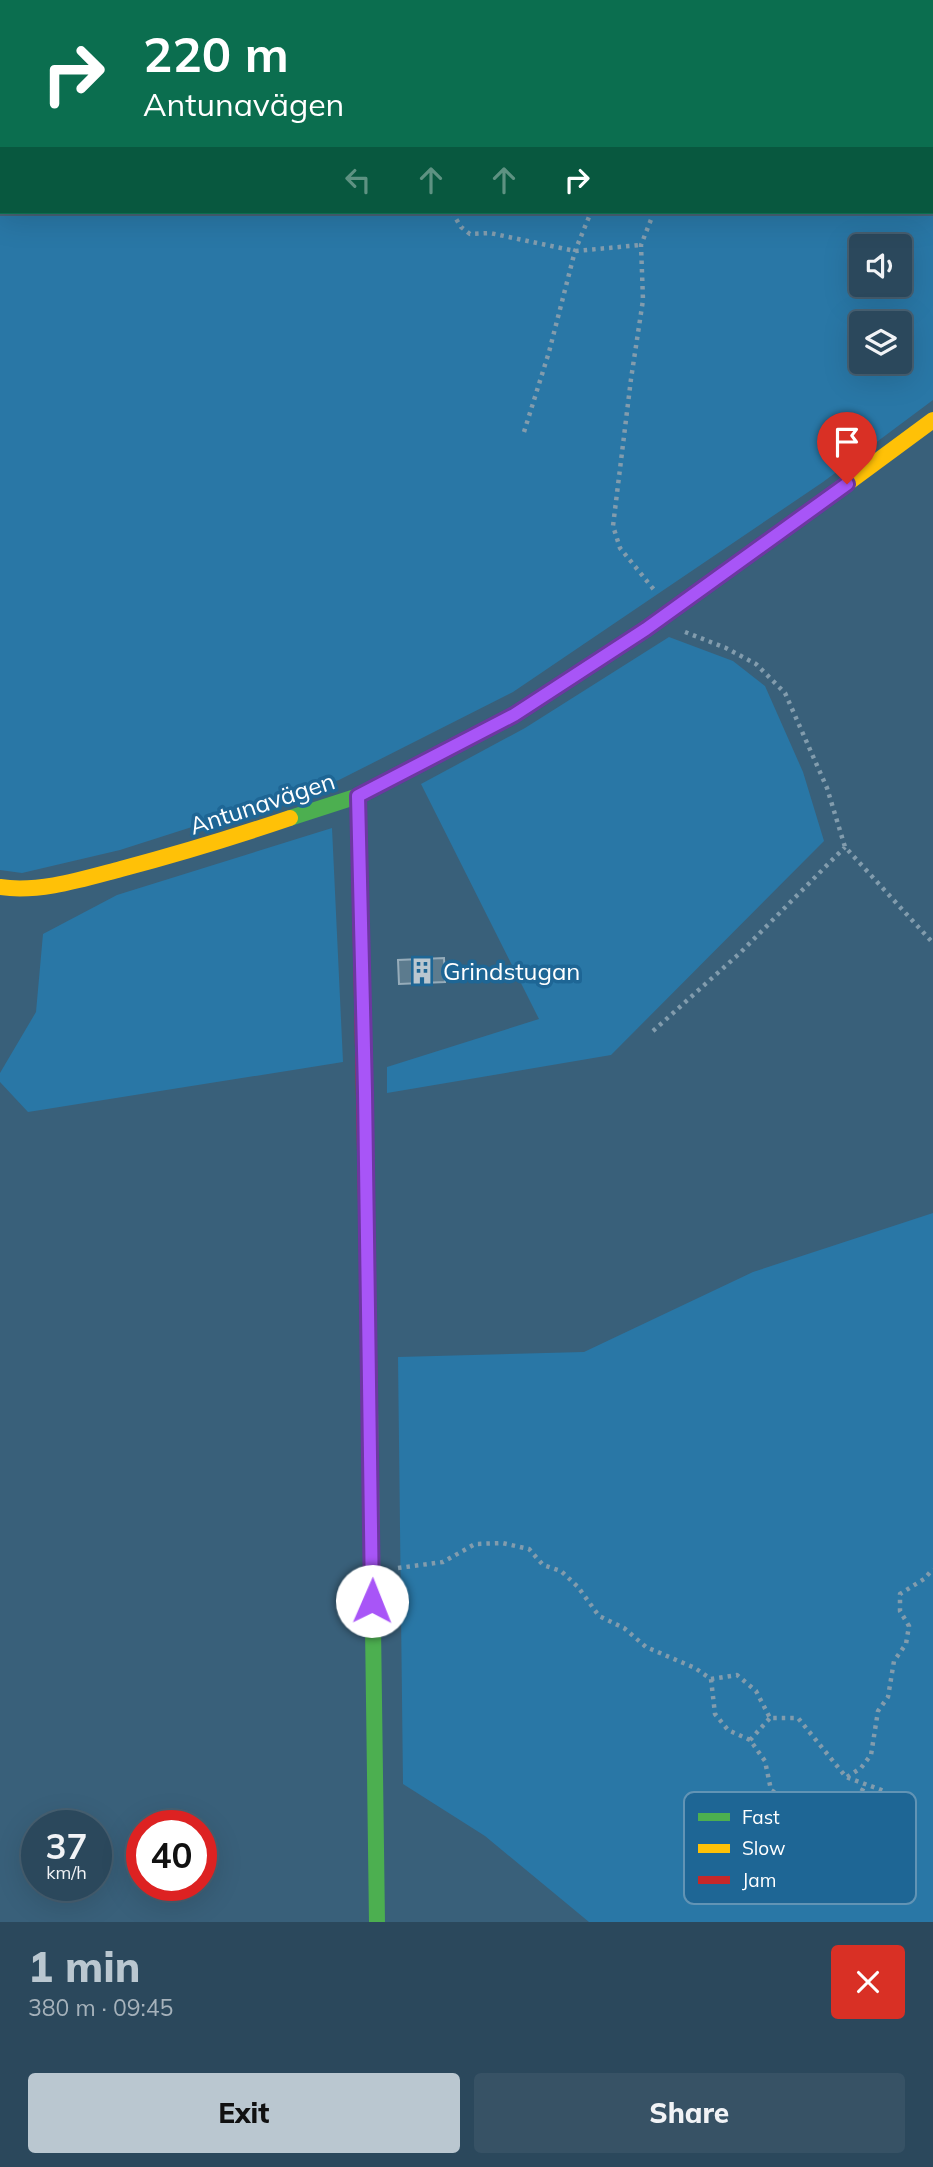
<!DOCTYPE html>
<meta charset="utf-8">
<style>
:root{--surface:#2b485c;--page:#375265;--text:#f1f3f6;--muted:#a6b2bb;--line:#476072;--accent:#bac7d0}
body{margin:0;font-family:Mulish,sans-serif;background:var(--page);color:var(--text);height:100vh;display:flex;flex-direction:column;font-size:26px;white-space:nowrap}
*{box-sizing:border-box;margin:0}
p{font-size:23px;color:var(--muted)}
.icon{flex:none;width:38px;height:38px;fill:none;stroke:currentColor;stroke-width:2;stroke-linecap:round;stroke-linejoin:round}
.map{position:relative;height:1922px;overflow:hidden}
.side{display:flex;flex-direction:column;background:var(--surface);flex:1}
.side>*{flex:none}
.top-card{position:absolute;left:0px;top:0px;width:934px;height:214px;box-shadow:0 7px 28px #0002,0 0 0 2px var(--line);background:#0b6e4f;color:#fff;overflow:hidden}
.controls{position:absolute;left:849px;top:234px;display:grid;gap:14px}
.controls a{display:grid;place-items:center;width:63px;height:63px;border-radius:7px;background:var(--surface);box-shadow:0 7px 28px #0002,0 0 0 2px var(--line);font-size:35px}
.speed{position:absolute;left:21px;top:1810px;display:flex;gap:14px;font-size:35px;font-weight:700;text-align:center}
.speed>*{display:grid;place-content:center;width:91px;height:91px;border-radius:50%;background:var(--surface);box-shadow:0 7px 28px #0002,0 0 0 2px var(--line);line-height:1}
.speed small{font-size:18px;font-weight:400}
.speed .limit{border:10px solid #d22;background:#fff;color:#111}
.pin{position:absolute;display:grid;place-items:center;width:60px;height:60px;color:#fff;margin:-72px -30px;border-radius:50% 50% 50% 0;rotate:-45deg;box-shadow:0 0 7px #0007}
.pin .icon{rotate:45deg}
.me{position:absolute;width:77px;margin:-38px;rotate:1deg;stroke-linejoin:round;filter:drop-shadow(0 0 5px #0008)}
.turn{display:flex;align-items:center;gap:24px;height:147px;padding:0 28px;font-size:32px}
.turn .icon{width:91px;height:91px;stroke-width:2.5}
.turn b{display:block;font-size:49px;line-height:60px}
.lanes{display:flex;align-items:center;height:66px;padding:0 28px;background:#0003;justify-content:center;gap:35px;direction:ltr}
.lanes .off{opacity:.35}
.round{display:grid;place-items:center;flex:none;width:74px;height:74px;border-radius:7px;background:var(--page)}
.overview{display:flex;align-items:center;justify-content:space-between;height:119px;padding:0 28px}
h1{font-size:42px;font-weight:800;line-height:52px;color:var(--accent)}
.action{display:flex;gap:14px;margin-top:auto;padding:14px 28px}
.action a{flex:1;height:80px;border-radius:7px;background:var(--accent);color:#111;font-size:28px;font-weight:800;line-height:80px;text-align:center}
.action a+a{background:var(--page);color:var(--text)}
.map>svg:first-child{display:block}
.green{fill:#2977a6;fill-rule:evenodd}
.building{fill:#5c7b8e;stroke:#96acba;stroke-width:2}
.lines{fill:none;stroke-linecap:round;stroke-linejoin:round}
.path{stroke:#829cad;stroke-width:4.5;stroke-dasharray:3.5 5;stroke-linecap:butt}
.fast{stroke:#4caf50;stroke-width:16}
.slow{stroke:#ffc107;stroke-width:16}
.jam{stroke:#c62828;stroke-width:16}
.route-casing{stroke:#6d37a1;stroke-width:18}
.route{stroke:#a855f7;stroke-width:12}
.labels{text-anchor:middle;dominant-baseline:central;stroke-width:7;stroke-linejoin:round;paint-order:stroke}
.street-label{font-size:24px;fill:#fff;stroke:#1e6695}
.poi-label{font-size:24px;fill:#fff;stroke:#1e6695;text-anchor:start}
.key{fill:#1e6695;stroke:#6294b5;stroke-width:2}
.key-label{font-size:19px;fill:#fff}
</style>
<div class="map">
<svg width="933" height="1922" viewBox="0 0 933 1922">
<rect width="100%" height="100%" fill="#39607a"/>
<path class="green" d="M 0,0 L 933,0 L 933,400 L 823,482 L 513,692 L 339,780 L 120,850 L 22,873 L 0,870 ZM 2,2 L 933,2 L 933,212 L 2,212 ZM 861,247 L 900,247 L 900,285 L 861,285 ZM 861,324 L 900,324 L 900,362 L 861,362 Z
M 669,637 L 733,661 L 765,686 L 803,772 L 824,841 L 611,1055 L 387,1093 L 387,1067 L 539,1019 L 421,784 L 525,728 Z
M 332,828 L 343,1062 L 28,1112 L 0,1082 L 0,1073 L 36,1012 L 43,934 L 117,895 Z
M 933,1213 L 933,1922 L 589,1922 L 485,1836 L 403,1784 L 398,1357 L 584,1352 L 753,1272 Z"/>
<path class="building" d="M 444,958 L 445,982 L 399,984 L 398,960 Z"/>
<g class="lines">
<path class="path" d="M 269,0 L 271,2
M 583,0 L 583,2
M 647,0 L 648,2
M 727,0 L 728,2
M 452,212 L 461,227 L 470,234 L 490,233 L 575,251 L 641,245
M 654,212 L 641,245 L 643,300 L 631,379 L 613,526 L 620,548 L 655,591
M 524,432 L 549,352 L 575,251 L 591,212
M 685,632 L 726,648 L 756,664 L 785,693 L 827,788 L 845,847 L 933,943
M 653,1031 L 740,953 L 845,847
M 398,1568 L 443,1562 L 475,1544 L 502,1543 L 529,1549 L 543,1565 L 561,1571 L 578,1587 L 599,1616 L 624,1628 L 646,1647 L 695,1668 L 711,1679 L 737,1675 L 756,1691 L 770,1718 L 798,1718 L 846,1777 L 884,1791
M 711,1679 L 715,1714 L 728,1730 L 750,1740 L 765,1761 L 771,1790 C 788,1801 790,1798 808,1803 C 826,1807 841,1816 854,1827
M 750,1740 L 770,1718
M 847,1777 L 861,1768 L 871,1755 L 878,1711 L 888,1697 L 894,1661 L 906,1644 L 909,1626 L 900,1611 L 900,1594 L 924,1579 L 933,1569
M 838,1815 L 857,1800 L 865,1785"/>
<path class="fast" d="M 290,818 L 358,796 L 514,715 L 574,676
M 370,1405 L 377,1922"/>
<path class="slow" d="M 803,516 L 933,420
M 0,887 C 39,893 83,879 121,869 C 178,854 234,837 290,818"/>
<path class="jam" d="M 574,676 L 634,637 L 803,516
M 358,796 L 370,1405"/>
</g>
<g class="lines">
<g class="route-casing">
<path id="route" d="M 372,1601 L 365,1092 L 358,796 L 514,715 L 646,629 L 847,484"/>
</g>
<use href="#route" class="route"/>
</g>
<defs>
<g id="building-bare" transform="scale(2.1)"><path d="M-4-6H4V6H1V3H-1V6H-4ZM-2.5-4.3h1.7v1.8h-1.7ZM.8-4.3h1.7v1.8H.8ZM-2.5-1h1.7V.8h-1.7ZM.8-1h1.7V.8H.8Z" fill="#bac7d0" stroke="#1e6695" stroke-width="2.5" paint-order="stroke"/></g>
</defs>
<g fill-rule="evenodd">
<use href="#building-bare" x="422" y="971"/>
</g>
<g class="labels">
<g class="street-label">
<text transform="translate(262 803) rotate(-18)">Antunavägen</text>
</g>
<g class="poi-label">
<text x="443" y="971">Grindstugan</text>
</g>
</g>
<rect x="684" y="1792" width="232" height="112" rx="10" class="key"/>
<rect x="698" y="1813" width="32" height="8" fill="#4caf50"/>
<rect x="698" y="1844" width="32" height="9" fill="#ffc107"/>
<rect x="698" y="1876" width="32" height="8" fill="#c62828"/>
<g class="key-label">
<text x="742" y="1824">Fast</text>
<text x="742" y="1855">Slow</text>
<text x="742" y="1887">Jam</text>
</g>
</svg>
<div class="controls">
<a><svg class="icon" aria-label="sound" viewBox="0 0 24 24"><path d="M4 9h4l5-4v14l-5-4H4zM17 9q2 3 0 6"/></svg></a>
<a><svg class="icon" aria-label="layers" viewBox="0 0 24 24"><path d="M12 4l9 5-9 5-9-5zM3 14l9 5 9-5"/></svg></a>
</div>
<div class="speed"><div>37<small>km/h</small></div><div class="limit">40</div></div>
<div class="pin" style="left:847px;top:484px;background:#d93025"><svg class="icon" aria-label="arrive" viewBox="0 0 24 24"><path d="M6 21V4h12l-3 4 3 4H6"/></svg></div>
<svg class="me" style="left:372px;top:1601px" viewBox="-20 -20 40 40"><circle r="19" fill="#fff"/><path d="M0-13L10 11 0 6-10 11z" fill="#a855f7"/></svg>
<div class="top-card">
<div class="turn"><svg class="icon" aria-label="right" viewBox="0 0 24 24"><path d="M7 20v-9h11M14 6l5 5-5 5"/></svg><div><b>220 m</b>Antunavägen</div></div>
<div class="lanes"><svg class="icon off" aria-label="left" viewBox="0 0 24 24"><path d="M17 20v-9H6M10 6l-5 5 5 5"/></svg><svg class="icon off" aria-label="ahead" viewBox="0 0 24 24"><path d="M12 20V5M6 11l6-6 6 6"/></svg><svg class="icon off" aria-label="ahead" viewBox="0 0 24 24"><path d="M12 20V5M6 11l6-6 6 6"/></svg><svg class="icon" aria-label="right" viewBox="0 0 24 24"><path d="M7 20v-9h11M14 6l5 5-5 5"/></svg></div>
</div>
</div>
<section class="side">
<div class="overview"><div><h1>1 min</h1><p>380 m · 09:45</p></div><a class="round" style="background:#d93025;color:#fff"><svg class="icon" aria-label="close" viewBox="0 0 24 24"><path d="M6 6l12 12M18 6L6 18"/></svg></a></div>
<div class="action"><a>Exit</a><a>Share</a></div>
</section>
